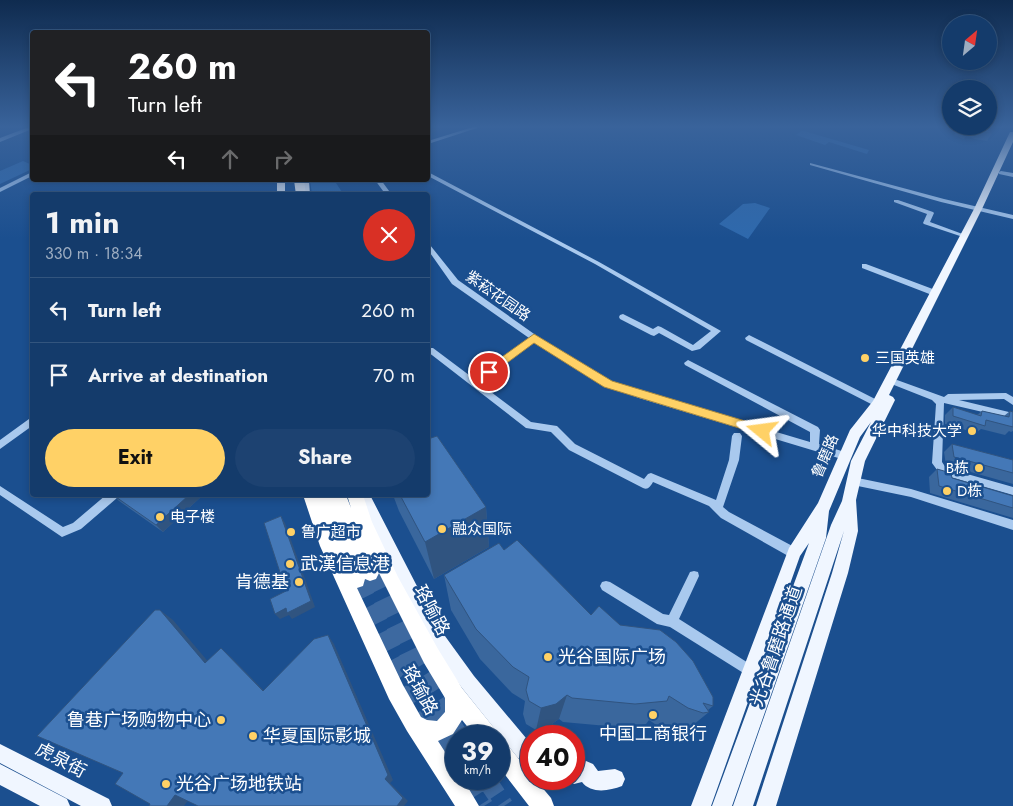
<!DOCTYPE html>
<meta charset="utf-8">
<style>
:root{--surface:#143b6b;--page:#1d4271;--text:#f1f3f6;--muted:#9dadc1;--line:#33557e;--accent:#ffd166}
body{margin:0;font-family:Jost,"Noto Sans SC",sans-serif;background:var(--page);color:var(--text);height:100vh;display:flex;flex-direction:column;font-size:19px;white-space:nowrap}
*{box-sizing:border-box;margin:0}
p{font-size:16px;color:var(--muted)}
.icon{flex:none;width:28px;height:28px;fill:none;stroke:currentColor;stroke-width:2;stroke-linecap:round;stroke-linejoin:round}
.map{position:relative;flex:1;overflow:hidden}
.details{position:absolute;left:30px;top:192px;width:400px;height:305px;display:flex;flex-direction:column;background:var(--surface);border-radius:5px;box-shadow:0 2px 8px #0003,0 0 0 1px var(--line)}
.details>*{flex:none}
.top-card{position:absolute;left:30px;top:30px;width:400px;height:152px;border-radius:5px;box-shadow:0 2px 8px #0003,0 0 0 1px var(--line);background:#202124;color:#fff;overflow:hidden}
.needle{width:32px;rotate:29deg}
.fabs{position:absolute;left:942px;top:15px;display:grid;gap:10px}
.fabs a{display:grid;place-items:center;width:55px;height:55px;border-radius:50%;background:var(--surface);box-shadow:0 2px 8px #0003,0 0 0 1px var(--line);font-size:25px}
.speed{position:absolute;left:445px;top:725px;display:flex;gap:10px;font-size:25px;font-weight:700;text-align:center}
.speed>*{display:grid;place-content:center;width:65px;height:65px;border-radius:50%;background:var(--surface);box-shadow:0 2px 8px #0003,0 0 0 1px var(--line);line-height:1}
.speed small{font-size:12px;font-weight:400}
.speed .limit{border:8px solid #d22;background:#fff;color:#111}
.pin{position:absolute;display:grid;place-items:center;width:42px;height:42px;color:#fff;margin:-21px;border:2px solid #fff;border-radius:50%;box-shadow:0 1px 5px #0007}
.me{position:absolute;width:55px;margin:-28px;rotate:286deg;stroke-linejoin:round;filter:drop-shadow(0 0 4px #0008)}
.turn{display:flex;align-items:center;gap:18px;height:105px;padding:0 15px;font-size:22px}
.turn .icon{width:65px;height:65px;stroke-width:2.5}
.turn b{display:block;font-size:35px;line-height:42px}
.lanes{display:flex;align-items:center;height:48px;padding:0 15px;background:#0003;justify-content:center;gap:25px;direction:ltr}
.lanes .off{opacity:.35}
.round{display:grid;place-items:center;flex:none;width:52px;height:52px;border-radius:26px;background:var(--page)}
.headline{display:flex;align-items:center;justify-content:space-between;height:85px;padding:0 15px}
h1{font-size:30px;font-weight:700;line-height:38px}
.action{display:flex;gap:10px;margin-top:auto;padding:10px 15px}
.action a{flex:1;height:58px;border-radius:30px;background:var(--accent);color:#111;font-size:20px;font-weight:700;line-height:58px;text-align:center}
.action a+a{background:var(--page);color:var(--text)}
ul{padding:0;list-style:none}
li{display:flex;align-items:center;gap:15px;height:65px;padding:0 15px;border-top:1px solid var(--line)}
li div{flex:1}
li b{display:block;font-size:19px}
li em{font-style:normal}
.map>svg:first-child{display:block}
.green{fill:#2e69ad}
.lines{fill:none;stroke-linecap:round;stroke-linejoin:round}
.highway-tunnel{stroke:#3d69a0;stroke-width:19;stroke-dasharray:19 10;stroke-linecap:butt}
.minor{fill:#a9c9ee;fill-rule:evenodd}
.major{fill:#f0f6ff;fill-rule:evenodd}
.highway{fill:#fff;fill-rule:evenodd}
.wall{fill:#3a679d}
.shaded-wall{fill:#305480}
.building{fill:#4478b7;stroke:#305480}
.route{fill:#ffd166;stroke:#a68842}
.poi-dot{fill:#ffd166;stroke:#1b4f8f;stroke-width:2}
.labels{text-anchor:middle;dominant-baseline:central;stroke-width:5;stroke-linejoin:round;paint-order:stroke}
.street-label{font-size:15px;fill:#fff;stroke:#1b4f8f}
.poi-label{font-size:15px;fill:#fff;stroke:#1b4f8f;text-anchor:start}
.near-poi-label{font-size:18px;fill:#fff;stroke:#1b4f8f;text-anchor:start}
.near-street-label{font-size:18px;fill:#fff;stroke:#1b4f8f}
</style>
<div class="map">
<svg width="1013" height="806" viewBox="0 0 1013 806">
<rect width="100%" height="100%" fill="#1b4f8f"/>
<path class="green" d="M 801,131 L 804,131 L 869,150 L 867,154 L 829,142 L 825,145 L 796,135 Z
M 23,161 L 32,165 L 32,169 L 0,184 L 0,171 Z
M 310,180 L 334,180 L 344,195 L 312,195 Z
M 755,203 L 770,208 L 748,239 L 719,224 L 743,204 Z"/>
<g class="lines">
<path class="highway-tunnel" d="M 370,573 L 415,666 L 459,736
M 357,580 L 404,673 L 456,760
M 467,779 L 484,806
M 486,779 L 504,806"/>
<path class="minor" d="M 29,127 L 32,127 L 32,129 L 0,142 L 0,138 Z
M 473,127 L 480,127 L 428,144 L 428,141 Z
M 810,163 L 944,199 L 1013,215 L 1013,219 L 941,202 L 810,165 Z
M 1001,171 L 1013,173 L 1013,177 L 999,174 L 999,172 Z
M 32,172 L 32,176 L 0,192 L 0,188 Z
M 428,172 L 599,262 L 721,331 L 700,349 L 692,351 L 659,333 L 654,336 L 651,335 L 620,319 L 619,317 L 620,315 L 623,314 L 653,329 L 658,326 L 661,327 L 693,345 L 711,331 L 595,264 L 428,176 Z
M 375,180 L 381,180 L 392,195 L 386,195 Z
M 894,200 L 898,200 L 933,212 L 934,213 L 930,222 L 968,236 L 965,238 L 963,237 L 924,224 L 923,223 L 927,214 L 894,202 Z
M 428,244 L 430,245 L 458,280 L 537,336 L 604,379 L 641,392 L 810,442 L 810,432 L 685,365 L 684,363 L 688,360 L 818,427 L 820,430 L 819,444 L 848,453 L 850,456 L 848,459 L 845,460 L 639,398 L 598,383 L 534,342 L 479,383 L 531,422 L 557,426 L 575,444 L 644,479 L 648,474 L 651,473 L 716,500 L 729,460 L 732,436 L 734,433 L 740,433 L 742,436 L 739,460 L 723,507 L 729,512 L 798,549 L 799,553 L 798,557 L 794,558 L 790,557 L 721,518 L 709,506 L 653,482 C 650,487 648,490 643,488 L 569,450 L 551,432 L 526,428 L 428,352 L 428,348 L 433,348 L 473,378 L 529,338 L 452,284 L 428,250 Z
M 862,264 L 866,264 L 938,291 L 939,293 L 938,295 L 932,295 L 862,268 Z
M 749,335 L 881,402 L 882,404 L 881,406 L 875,406 L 746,340 L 745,338 Z
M 897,380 L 944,397 L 948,394 L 1006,393 L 1013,397 L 1013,405 L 1004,399 L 959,400 L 1013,413 L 1013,419 L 944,403 L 942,462 L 946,468 L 1013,487 L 1013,495 L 940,474 L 932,463 L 936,404 L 932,400 L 894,385 L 893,383 L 894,381 Z
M 29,419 L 32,419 L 32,426 L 0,449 L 0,440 Z
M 853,477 L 911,489 L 1013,520 L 1013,530 L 911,497 L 853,485 L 850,484 L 848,481 L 850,478 Z
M 0,486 L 63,527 L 73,523 L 106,495 L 118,495 L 117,498 L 81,529 L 62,537 L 0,495 Z
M 694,571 L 698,572 L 699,576 L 679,619 L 753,666 L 755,670 L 753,674 L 749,676 L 745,674 L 670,627 L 657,624 L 602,590 L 600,586 L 602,582 L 606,581 L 610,582 L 663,614 L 669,615 L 690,572 Z"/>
<path class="major" d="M 1010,132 L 1013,132 L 1013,142 L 982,209 L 889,395 L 893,397 L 895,400 L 865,461 L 856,500 L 858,531 L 848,573 L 776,806 L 756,806 L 832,573 L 844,531 L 753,806 L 733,806 L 831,525 L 842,501 L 851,461 L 871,422 L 860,437 L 829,511 L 826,538 L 732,806 L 712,806 L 809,543 L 800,556 L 711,806 L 691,806 L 789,548 L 818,503 L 850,430 L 873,401 L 974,209 Z
M 277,180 L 285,180 L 285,195 L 277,195 Z
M 301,180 L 309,180 L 310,195 L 302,195 Z
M 356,495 L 370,495 L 437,625 L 474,676 L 531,744 L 531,764 L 518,758 L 462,688 L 425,637 Z
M 0,744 L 109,799 L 112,806 L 81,806 L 0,763 Z
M 586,761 L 593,764 L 598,771 L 615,769 L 622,772 L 625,779 L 622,786 C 609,791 591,794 582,782 L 574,784 L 567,781 L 566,779 L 574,779 L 574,764 Z
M 0,764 L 67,799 L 70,806 L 40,806 L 0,785 Z"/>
<path class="highway" d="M 294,180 L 304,180 L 306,195 L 296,195 Z
M 303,495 L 346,495 L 351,508 L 347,495 L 363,495 L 372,522 L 398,577 L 438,649 L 462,688 L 495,729 L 498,736 L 475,736 L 462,720 L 453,734 L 438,741 L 456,769 L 456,779 L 463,779 L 479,806 L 455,806 L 407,731 L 389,699 L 320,546 ZM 379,573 L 424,663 L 445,698 L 445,712 L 437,721 L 427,720 L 421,717 L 403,685 L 357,588 L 363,586 L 365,579 L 370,581 L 376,579 Z
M 499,740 L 506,743 L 531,774 L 531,779 L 535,779 L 551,798 L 554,806 L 529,806 L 499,767 Z"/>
</g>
<path class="wall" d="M 956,127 L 987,127 L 987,129 L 992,133 L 987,141 L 974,139 L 967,135 L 964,139 L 954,135 L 958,128 Z
M 953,407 L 977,415 L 982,411 L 1004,416 L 1010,411 L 1013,412 L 1013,431 L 1011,432 L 1009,431 L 1005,435 L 981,429 L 976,433 L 945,424 L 945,415 Z
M 952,444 L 1013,460 L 1013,484 L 946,465 L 944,452 Z
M 937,469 L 952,478 L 1013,496 L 1013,518 L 930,493 L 929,477 Z
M 113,495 L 202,496 L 163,532 L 119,501 Z
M 393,495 L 428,495 L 486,507 L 489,547 L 434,579 L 399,511 Z
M 504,550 L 591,615 L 620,625 L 713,706 L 708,710 L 709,712 L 682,734 L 678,735 L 664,730 L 649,720 L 646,724 L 618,727 L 563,722 L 559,719 L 549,726 L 536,730 L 526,724 L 523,714 L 525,701 L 512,693 L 480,659 L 451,610 L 444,575 Z"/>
<path class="shaded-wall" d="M 428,127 L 444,127 L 444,128 L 428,135 Z
M 189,495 L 201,495 L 202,496 L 163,532 L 156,525 Z
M 486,507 L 489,547 L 434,579 L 425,542 Z
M 281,516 L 285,523 L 315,607 L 292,619 L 289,615 L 280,619 L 275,614 L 286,608 L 289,612 Z
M 160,610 L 173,620 L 216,671 L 205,663 Z
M 328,635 L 334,644 L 393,780 L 390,783 L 408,801 L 404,806 L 397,806 L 385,779 Z
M 221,648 L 231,657 L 272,699 L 263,691 Z
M 567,695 L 559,719 L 549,726 L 536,730 L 541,708 Z
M 175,795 L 189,799 L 184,806 L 167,806 Z"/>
<path class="building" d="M 958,127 L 969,127 L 969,131 Z
M 970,127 L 987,127 L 987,129 L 992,133 L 979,132 Z
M 953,407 L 981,416 L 982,411 L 1009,417 L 1010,411 L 1013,412 L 1013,427 L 986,420 L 985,426 L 953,416 Z
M 437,436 L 486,507 L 425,542 L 400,495 L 428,495 L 428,439 Z
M 952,444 L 1013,460 L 1013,473 L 954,457 Z
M 937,469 L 951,473 L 952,478 L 1013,496 L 1013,508 L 939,486 Z
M 113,495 L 189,495 L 156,525 Z
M 281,516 L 311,601 L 287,613 L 286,608 L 275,614 L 270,599 L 286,591 L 264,523 Z
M 517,540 L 591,615 L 599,606 L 620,625 L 660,630 L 676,642 L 693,661 L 713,697 L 713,706 L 703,703 L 709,712 L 703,713 L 688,708 L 669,696 L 667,701 L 635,704 L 572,698 L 567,695 L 556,704 L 541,708 L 529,701 L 526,690 L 529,677 L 513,667 L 476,629 L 444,575 L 499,543 L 504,550 Z
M 155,610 L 160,610 L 205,663 L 221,648 L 263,691 L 314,639 L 328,635 L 388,775 L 385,779 L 403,798 L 397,806 L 198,806 L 175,795 L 167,806 L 149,806 L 150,804 L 115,784 L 123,773 L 37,736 Z"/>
<linearGradient id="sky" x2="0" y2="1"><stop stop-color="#0f2b4f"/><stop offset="0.53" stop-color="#39639b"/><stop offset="1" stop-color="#39639b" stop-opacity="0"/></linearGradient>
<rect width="1013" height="239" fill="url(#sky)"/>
<path class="route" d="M 534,334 L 612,381 L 762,426 L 766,427 L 768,431 L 766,434 L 762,435 L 604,387 L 534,343 L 492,374 L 485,374 L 483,372 L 485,369 Z"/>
<g class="poi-dot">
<circle cx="865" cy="358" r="5"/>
<circle cx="972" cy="431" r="5"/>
<circle cx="979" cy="468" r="5"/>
<circle cx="947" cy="491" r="5"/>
<circle cx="160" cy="517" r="5"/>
<circle cx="442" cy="529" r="5"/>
<circle cx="291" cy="532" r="5"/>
<circle cx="290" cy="564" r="5"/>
<circle cx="299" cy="582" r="5"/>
<circle cx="548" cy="657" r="5"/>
<circle cx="653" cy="715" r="5"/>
<circle cx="221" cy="720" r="5"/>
<circle cx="253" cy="736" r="5"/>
<circle cx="166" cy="784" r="5"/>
</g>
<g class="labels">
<g class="street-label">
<text transform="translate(498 296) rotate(35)">紫菘花园路</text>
<text transform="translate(825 456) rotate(-67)">鲁磨路</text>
</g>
<g class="poi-label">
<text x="875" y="358">三国英雄</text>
<text x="962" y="431" text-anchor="end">华中科技大学</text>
<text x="969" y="468" text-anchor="end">B栋</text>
<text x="957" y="491">D栋</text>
<text x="170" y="517">电子楼</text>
<text x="452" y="529">融众国际</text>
<text x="301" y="532">鲁广超市</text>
</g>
<g class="near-poi-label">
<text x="300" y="564">武漢信息港</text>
<text x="289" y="582" text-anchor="end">肯德基</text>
<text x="558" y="657">光谷国际广场</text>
<text x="211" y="720" text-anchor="end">鲁巷广场购物中心</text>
<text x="653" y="734" text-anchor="middle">中国工商银行</text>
<text x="263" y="736">华夏国际影城</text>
<text x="176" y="784">光谷广场地铁站</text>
</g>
<g class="near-street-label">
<text transform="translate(432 610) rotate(62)">珞喻路</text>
<text transform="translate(776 646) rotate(-71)">光谷鲁磨路通道</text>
<text transform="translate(420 690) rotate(61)">珞瑜路</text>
<text transform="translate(61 760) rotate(28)">虎泉街</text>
</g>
</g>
</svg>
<div class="fabs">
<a><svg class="needle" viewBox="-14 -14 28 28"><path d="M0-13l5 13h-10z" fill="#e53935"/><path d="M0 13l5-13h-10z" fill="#9dadc1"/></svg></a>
<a><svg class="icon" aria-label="layers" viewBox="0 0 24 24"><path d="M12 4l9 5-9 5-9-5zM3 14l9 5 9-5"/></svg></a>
</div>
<div class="speed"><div>39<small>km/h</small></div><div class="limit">40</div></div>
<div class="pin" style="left:489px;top:372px;background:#d93025"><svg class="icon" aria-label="arrive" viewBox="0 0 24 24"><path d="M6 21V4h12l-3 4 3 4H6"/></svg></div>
<svg class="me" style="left:762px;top:431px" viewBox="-20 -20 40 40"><path d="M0-17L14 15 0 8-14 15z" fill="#ffd166" stroke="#fff" stroke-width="4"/></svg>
<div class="top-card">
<div class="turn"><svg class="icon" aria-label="left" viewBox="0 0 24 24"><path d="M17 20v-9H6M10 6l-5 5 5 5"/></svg><div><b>260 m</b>Turn left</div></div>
<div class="lanes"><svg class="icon" aria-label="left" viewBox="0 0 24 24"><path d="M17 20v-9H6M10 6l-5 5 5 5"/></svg><svg class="icon off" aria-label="ahead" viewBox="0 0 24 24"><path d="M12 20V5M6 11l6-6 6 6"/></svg><svg class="icon off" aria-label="right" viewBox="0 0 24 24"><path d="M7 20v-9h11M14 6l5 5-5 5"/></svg></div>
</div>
<section class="details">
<div class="headline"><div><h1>1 min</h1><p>330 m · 18:34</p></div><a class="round" style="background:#d93025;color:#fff"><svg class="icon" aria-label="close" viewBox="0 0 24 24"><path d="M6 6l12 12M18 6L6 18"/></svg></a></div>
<ul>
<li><svg class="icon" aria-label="left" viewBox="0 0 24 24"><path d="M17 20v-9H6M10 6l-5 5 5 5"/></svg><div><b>Turn left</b></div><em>260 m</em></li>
<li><svg class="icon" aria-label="arrive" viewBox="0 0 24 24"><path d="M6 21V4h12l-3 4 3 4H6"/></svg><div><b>Arrive at destination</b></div><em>70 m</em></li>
</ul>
<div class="action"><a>Exit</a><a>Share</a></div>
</section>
</div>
